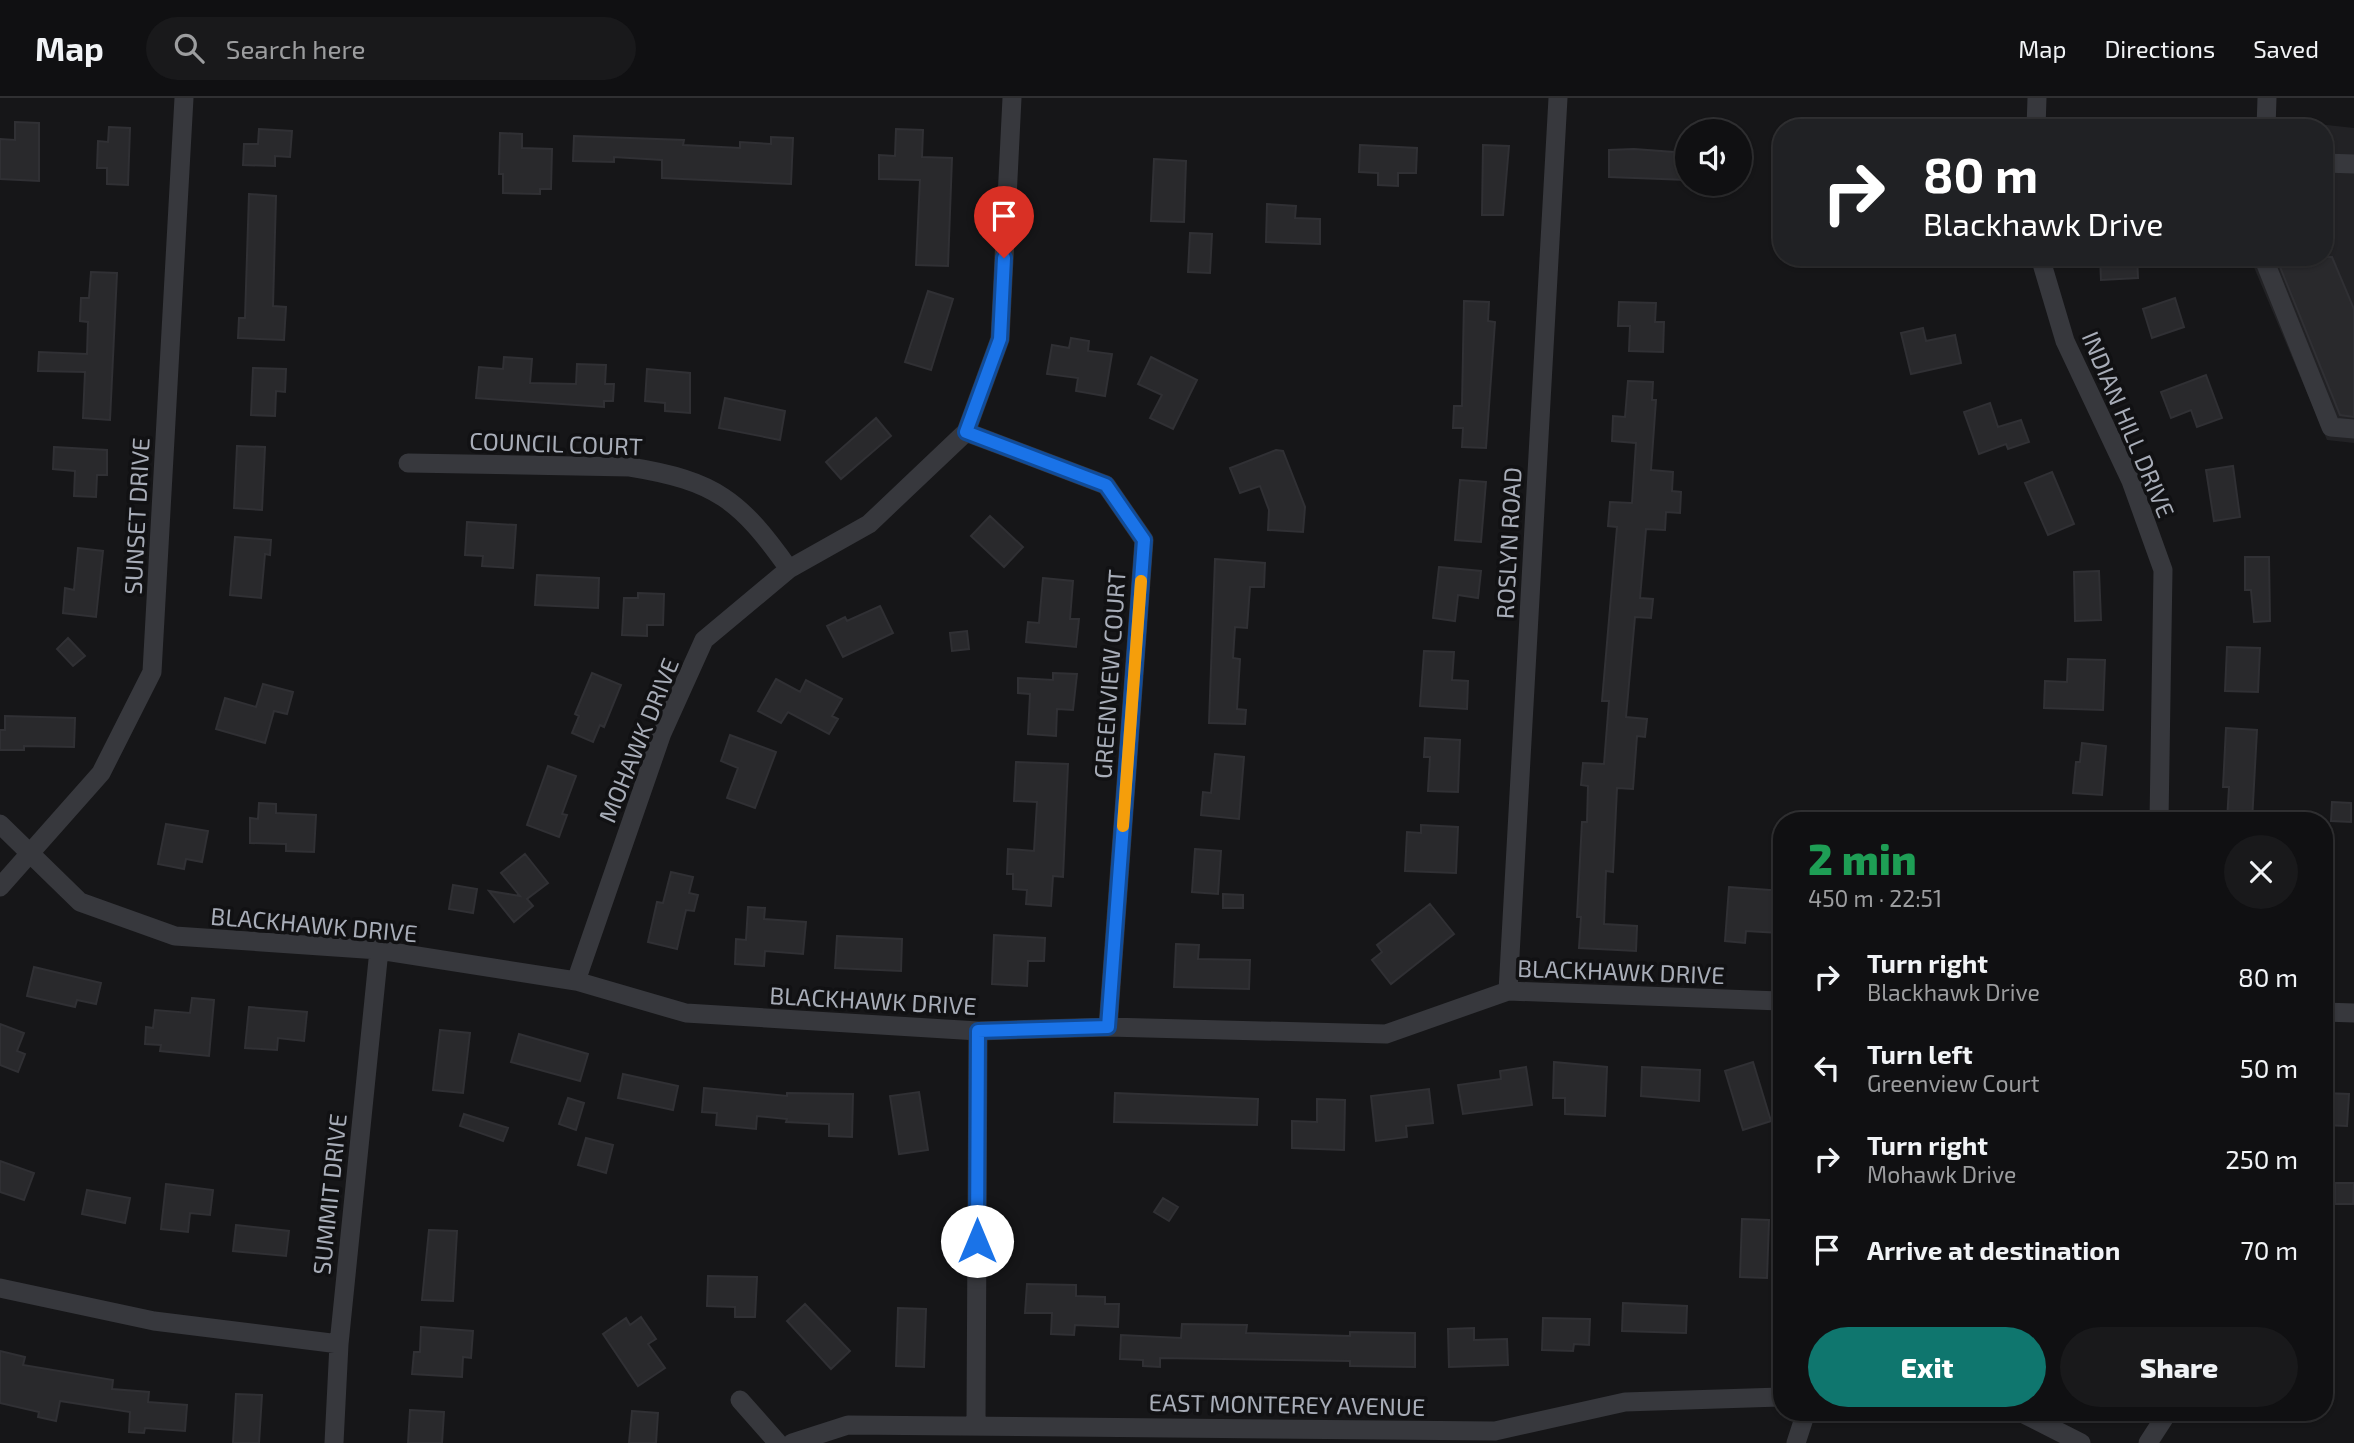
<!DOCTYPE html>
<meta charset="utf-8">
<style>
:root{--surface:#101012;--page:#19191b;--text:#f1f3f6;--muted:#9c9d9f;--line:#303032;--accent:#0f766e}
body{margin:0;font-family:"Exo 2",sans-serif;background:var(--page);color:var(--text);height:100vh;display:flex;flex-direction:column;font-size:26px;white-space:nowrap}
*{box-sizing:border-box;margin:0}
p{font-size:23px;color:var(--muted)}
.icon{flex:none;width:38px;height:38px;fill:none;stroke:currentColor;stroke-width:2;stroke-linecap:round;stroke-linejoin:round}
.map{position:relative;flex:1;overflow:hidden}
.side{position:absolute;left:1773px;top:714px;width:560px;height:609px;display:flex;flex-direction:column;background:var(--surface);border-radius:28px;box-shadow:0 2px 5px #0004,0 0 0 2px var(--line)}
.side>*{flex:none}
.banner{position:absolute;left:1773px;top:21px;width:560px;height:147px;border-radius:28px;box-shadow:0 2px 5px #0004,0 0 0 2px var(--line);background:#202124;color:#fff;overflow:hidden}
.controls{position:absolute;left:1675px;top:21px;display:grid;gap:14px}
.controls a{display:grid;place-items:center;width:77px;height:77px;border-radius:50%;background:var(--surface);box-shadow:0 2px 5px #0004,0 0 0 2px var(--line);font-size:35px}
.pin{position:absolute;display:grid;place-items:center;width:60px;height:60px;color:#fff;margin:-72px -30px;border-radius:50% 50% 50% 0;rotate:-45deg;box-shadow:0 0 7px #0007}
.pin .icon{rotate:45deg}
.me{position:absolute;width:77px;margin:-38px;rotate:0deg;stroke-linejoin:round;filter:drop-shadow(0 0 5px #0008)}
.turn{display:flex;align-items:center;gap:24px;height:147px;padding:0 35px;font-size:32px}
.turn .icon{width:91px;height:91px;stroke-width:2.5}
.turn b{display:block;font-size:49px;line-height:60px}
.round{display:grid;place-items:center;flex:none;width:74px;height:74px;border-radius:37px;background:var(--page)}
.headline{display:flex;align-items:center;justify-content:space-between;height:119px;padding:0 35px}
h1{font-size:42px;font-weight:800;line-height:52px;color:#1e9e55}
.primary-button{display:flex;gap:14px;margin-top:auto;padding:14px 35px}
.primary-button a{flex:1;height:80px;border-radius:42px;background:var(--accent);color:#fff;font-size:28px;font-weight:800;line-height:80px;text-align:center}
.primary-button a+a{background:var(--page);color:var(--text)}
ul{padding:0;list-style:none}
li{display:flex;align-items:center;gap:21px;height:91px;padding:0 35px}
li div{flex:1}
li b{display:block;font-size:26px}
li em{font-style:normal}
header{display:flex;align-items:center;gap:42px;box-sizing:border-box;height:98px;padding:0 35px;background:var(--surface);border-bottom:2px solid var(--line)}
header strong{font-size:33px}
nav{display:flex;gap:38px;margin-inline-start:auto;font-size:24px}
.search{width:490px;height:63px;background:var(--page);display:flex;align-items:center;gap:18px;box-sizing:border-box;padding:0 24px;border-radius:38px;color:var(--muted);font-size:26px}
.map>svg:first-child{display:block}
.built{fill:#222225}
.building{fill:#29292c;stroke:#303034;stroke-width:2}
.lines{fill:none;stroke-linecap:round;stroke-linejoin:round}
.minor{stroke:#37383d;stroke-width:19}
.route-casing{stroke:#114b97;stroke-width:18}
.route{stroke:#1a73e8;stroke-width:12}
.slow{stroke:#f59e0b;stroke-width:12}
.labels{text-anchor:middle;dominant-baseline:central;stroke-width:7;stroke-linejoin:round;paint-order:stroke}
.street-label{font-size:24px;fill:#a8adb8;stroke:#111113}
</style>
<header>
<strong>Map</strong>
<div class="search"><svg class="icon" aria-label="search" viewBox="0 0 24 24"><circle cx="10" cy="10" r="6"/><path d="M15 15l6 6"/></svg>Search here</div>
<nav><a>Map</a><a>Directions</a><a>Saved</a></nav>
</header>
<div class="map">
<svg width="2354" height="1345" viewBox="0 0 2354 1345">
<rect width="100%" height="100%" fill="#161618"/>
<path class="built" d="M 2254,19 L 2354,30 L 2354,345 L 2327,342 L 2253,167 L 2253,159 L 2324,159 L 2324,30 L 2254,30 Z"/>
<path class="building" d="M 15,24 L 39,25 L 39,83 L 0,81 L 0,41 L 15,42 Z
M 109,29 L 130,30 L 128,87 L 107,86 L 107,70 L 97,70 L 98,43 L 108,44 Z
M 259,31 L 292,33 L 290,59 L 275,58 L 275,68 L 243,67 L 244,46 L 258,46 Z
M 896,31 L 923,32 L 922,59 L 952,60 L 948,168 L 916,167 L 920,82 L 879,81 L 879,57 L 895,58 Z
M 500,35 L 522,36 L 522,50 L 552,51 L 551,91 L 540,91 L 540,96 L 503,95 L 503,76 L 499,76 Z
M 574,38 L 684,42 L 683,47 L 740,50 L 740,44 L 771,46 L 771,39 L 793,40 L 791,86 L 662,80 L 662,62 L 614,59 L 614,64 L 573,63 Z
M 1360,47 L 1417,50 L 1416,75 L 1398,75 L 1398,88 L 1378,87 L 1378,75 L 1359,74 Z
M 1483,47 L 1509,48 L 1503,117 L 1482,117 Z
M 1634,51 L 1687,55 L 1687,82 L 1609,79 L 1609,52 Z
M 1154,61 L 1186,63 L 1184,124 L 1151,123 Z
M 249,96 L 276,98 L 273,208 L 286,209 L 284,242 L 238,240 L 239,220 L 245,220 Z
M 1267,106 L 1296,108 L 1295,120 L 1320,121 L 1320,146 L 1266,144 Z
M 1190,135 L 1212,136 L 1210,175 L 1188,174 Z
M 2100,159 L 2137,159 L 2138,180 L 2101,182 Z
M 2276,159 L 2332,159 L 2354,211 L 2354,319 L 2340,317 Z
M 91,174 L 117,175 L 110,322 L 83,320 L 85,274 L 38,273 L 39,254 L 87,256 L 88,224 L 80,223 L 81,200 L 89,200 Z
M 928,193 L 953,201 L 931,272 L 905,264 Z
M 2175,200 L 2184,229 L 2152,240 L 2143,211 Z
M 1464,203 L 1489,204 L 1488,223 L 1495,224 L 1486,350 L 1462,349 L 1463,330 L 1453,330 L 1454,308 L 1462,308 Z
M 1619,204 L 1656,205 L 1655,224 L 1664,224 L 1663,254 L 1629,253 L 1630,228 L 1618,228 Z
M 1923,230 L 1926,243 L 1955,237 L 1961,265 L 1911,276 L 1901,235 Z
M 1071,240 L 1089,243 L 1088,253 L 1112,256 L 1105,298 L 1076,293 L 1078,280 L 1047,276 L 1052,247 L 1069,250 Z
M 504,259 L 532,261 L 530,285 L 576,286 L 577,266 L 606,267 L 605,286 L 614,286 L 613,303 L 604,303 L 604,309 L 476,300 L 479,269 L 503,271 Z
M 1151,259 L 1197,282 L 1173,331 L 1150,320 L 1162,297 L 1138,286 Z
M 253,270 L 286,271 L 285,294 L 276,293 L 275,318 L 251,317 Z
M 647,271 L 690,275 L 690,315 L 665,313 L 665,305 L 645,303 Z
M 2206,277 L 2222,320 L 2197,329 L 2191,312 L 2171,320 L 2161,294 Z
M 1628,283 L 1653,284 L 1652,302 L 1656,302 L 1651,372 L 1673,374 L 1672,393 L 1681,394 L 1680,415 L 1666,414 L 1665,432 L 1646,431 L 1640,500 L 1653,501 L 1651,520 L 1635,519 L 1626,619 L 1647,621 L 1645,639 L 1637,638 L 1633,691 L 1617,690 L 1613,774 L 1606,773 L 1604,826 L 1637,828 L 1636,853 L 1579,850 L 1581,819 L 1577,819 L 1582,724 L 1587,724 L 1588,688 L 1581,687 L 1583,665 L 1604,666 L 1609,603 L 1602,603 L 1617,429 L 1608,428 L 1610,404 L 1632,405 L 1636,345 L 1612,343 L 1613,318 L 1625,319 Z
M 725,300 L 785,313 L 780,342 L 719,330 Z
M 1990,305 L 1998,329 L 2021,322 L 2029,344 L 2008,351 L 2006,346 L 1979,356 L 1964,314 Z
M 876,320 L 891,338 L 841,381 L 826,364 Z
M 237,348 L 265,349 L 262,412 L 234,410 Z
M 54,349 L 107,352 L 107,377 L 97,377 L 96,399 L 74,398 L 75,373 L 53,371 Z
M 1276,352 L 1283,353 L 1305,409 L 1303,434 L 1268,432 L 1269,412 L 1260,388 L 1240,395 L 1230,370 Z
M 2233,368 L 2240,419 L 2214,423 L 2206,372 Z
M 2052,374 L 2074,426 L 2048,437 L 2025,385 Z
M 1460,382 L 1486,384 L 1481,444 L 1455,442 Z
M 990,418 L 1023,449 L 1004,469 L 971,438 Z
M 467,424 L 516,427 L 513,470 L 482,468 L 483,458 L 465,457 Z
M 235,439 L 271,442 L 270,457 L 265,456 L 261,500 L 230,497 Z
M 78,450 L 103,453 L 96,519 L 63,515 L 65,490 L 74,492 Z
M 2245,459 L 2269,459 L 2270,523 L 2254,524 L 2251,492 L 2245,492 Z
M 1215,461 L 1265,465 L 1264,489 L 1250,489 L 1247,530 L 1235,529 L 1233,560 L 1240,561 L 1237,611 L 1246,612 L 1245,626 L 1209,625 Z
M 1439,469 L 1481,473 L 1478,500 L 1458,497 L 1455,523 L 1433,520 Z
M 2099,473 L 2101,522 L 2075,523 L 2074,474 Z
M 537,477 L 599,480 L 598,510 L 535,507 Z
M 1043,480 L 1073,483 L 1070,521 L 1079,521 L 1076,549 L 1026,544 L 1028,524 L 1039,525 Z
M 638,495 L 664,496 L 663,527 L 647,527 L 647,538 L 622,537 L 624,500 L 638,500 Z
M 880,508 L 893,535 L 843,559 L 827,528 L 845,519 L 847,523 Z
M 967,533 L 969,551 L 952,553 L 950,535 Z
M 68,540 L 85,558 L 73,568 L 57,551 Z
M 2227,549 L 2260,550 L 2258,594 L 2225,593 Z
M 1424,553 L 1454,554 L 1452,582 L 1468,583 L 1467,611 L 1420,608 Z
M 2068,561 L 2105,562 L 2103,612 L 2044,610 L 2045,583 L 2067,584 Z
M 592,575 L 621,587 L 604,629 L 600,627 L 593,644 L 572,635 L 579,618 L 575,616 Z
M 1053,575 L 1077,576 L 1073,612 L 1057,611 L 1056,638 L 1028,636 L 1030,596 L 1018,595 L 1018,580 L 1053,582 Z
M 776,581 L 800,594 L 806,582 L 842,601 L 832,618 L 838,621 L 829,636 L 788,614 L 781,625 L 758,613 Z
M 263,586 L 293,594 L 287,616 L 274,613 L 265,645 L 216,631 L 225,600 L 256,609 Z
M 5,618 L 75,620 L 74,649 L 24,648 L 24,652 L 0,652 L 0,632 L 5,632 Z
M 2226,630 L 2257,632 L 2252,723 L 2227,723 L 2229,689 L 2223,689 Z
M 730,637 L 776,654 L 755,710 L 727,700 L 738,670 L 721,663 Z
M 1425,640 L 1460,642 L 1458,694 L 1428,693 L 1430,659 L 1424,659 Z
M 2082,645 L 2106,648 L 2102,697 L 2073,695 L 2076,664 L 2080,664 Z
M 1215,656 L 1244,659 L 1239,721 L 1201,717 L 1203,694 L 1211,695 Z
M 1016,664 L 1068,666 L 1063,779 L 1053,778 L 1051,808 L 1026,806 L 1027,792 L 1013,791 L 1013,776 L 1007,776 L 1008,751 L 1034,753 L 1037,704 L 1014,703 Z
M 548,668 L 576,678 L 562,716 L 567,717 L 559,739 L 527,727 Z
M 2332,704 L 2351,705 L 2351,724 L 2331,723 Z
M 259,705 L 276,706 L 276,715 L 316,717 L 314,754 L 286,753 L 286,746 L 250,745 L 250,720 L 258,721 Z
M 166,726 L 208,733 L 202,764 L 186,761 L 184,771 L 158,766 Z
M 1421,727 L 1458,729 L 1456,775 L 1405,773 L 1407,734 L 1421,735 Z
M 1195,751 L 1221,753 L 1218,796 L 1192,794 Z
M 525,756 L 548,785 L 527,801 L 533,808 L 514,824 L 489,793 L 520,798 L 501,775 Z
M 671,774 L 693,779 L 689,795 L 698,797 L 694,813 L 686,812 L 677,851 L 648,844 L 657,804 L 663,805 Z
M 453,787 L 477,791 L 473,815 L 449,811 Z
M 1729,789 L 1782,793 L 1780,835 L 1746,833 L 1745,845 L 1725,843 Z
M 1223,796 L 1243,797 L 1243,810 L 1223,810 Z
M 1430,806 L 1454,836 L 1391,886 L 1372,862 L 1382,854 L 1377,847 Z
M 748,809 L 765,810 L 764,821 L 806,824 L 803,856 L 765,853 L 764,868 L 735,866 L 736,841 L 746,842 Z
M 994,837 L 1045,840 L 1044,863 L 1028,863 L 1027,888 L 992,886 Z
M 837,838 L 902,841 L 901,873 L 835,870 Z
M 1176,846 L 1199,847 L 1198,861 L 1250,862 L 1249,891 L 1174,889 Z
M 34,869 L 101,885 L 96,906 L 77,902 L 75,909 L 27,898 Z
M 192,900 L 214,902 L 209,958 L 160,953 L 161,947 L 145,946 L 146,929 L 153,930 L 155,912 L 190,915 Z
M 249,909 L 307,914 L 304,943 L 278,940 L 277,952 L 245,950 Z
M 0,926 L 24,935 L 17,953 L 25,956 L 18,974 L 0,967 Z
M 440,932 L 470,935 L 463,995 L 433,992 Z
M 519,936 L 588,956 L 580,983 L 511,964 Z
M 1554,964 L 1607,969 L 1605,1018 L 1565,1016 L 1565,1000 L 1553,1000 Z
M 1753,964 L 1771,1023 L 1743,1032 L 1725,973 Z
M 1526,969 L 1532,1007 L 1463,1016 L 1458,987 L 1501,981 L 1500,973 Z
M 1642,969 L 1700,972 L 1699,1003 L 1641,998 Z
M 623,976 L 678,988 L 673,1012 L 618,1000 Z
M 704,990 L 787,998 L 787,995 L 853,996 L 852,1039 L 829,1038 L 829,1026 L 786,1024 L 787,1021 L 757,1018 L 756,1031 L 716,1027 L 717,1015 L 702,1014 Z
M 1429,991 L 1433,1025 L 1406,1028 L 1407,1039 L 1376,1043 L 1371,998 Z
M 919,994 L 928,1052 L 899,1056 L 890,998 Z
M 1115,995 L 1258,1001 L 1257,1027 L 1114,1024 Z
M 2324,995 L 2349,996 L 2347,1028 L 2324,1027 Z
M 568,1000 L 584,1005 L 576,1032 L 559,1026 Z
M 1317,1001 L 1345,1002 L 1344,1052 L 1292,1050 L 1292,1023 L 1317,1024 Z
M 464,1016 L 508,1030 L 503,1043 L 460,1028 Z
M 586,1040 L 613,1047 L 606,1075 L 578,1067 Z
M 0,1063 L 34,1075 L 24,1102 L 0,1094 Z
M 2335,1085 L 2354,1085 L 2353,1106 L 2335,1106 Z
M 166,1086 L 213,1092 L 210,1117 L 190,1115 L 188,1134 L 161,1131 Z
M 87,1092 L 130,1100 L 125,1125 L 82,1116 Z
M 1163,1100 L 1178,1109 L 1169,1123 L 1154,1114 Z
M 1742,1121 L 1769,1122 L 1767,1180 L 1740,1179 Z
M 236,1127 L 289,1133 L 286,1158 L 233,1153 Z
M 429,1132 L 457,1133 L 453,1203 L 422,1202 Z
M 708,1178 L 757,1179 L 755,1219 L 735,1219 L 735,1209 L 707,1208 Z
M 1027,1186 L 1076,1187 L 1076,1198 L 1105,1199 L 1105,1206 L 1119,1206 L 1118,1229 L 1075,1227 L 1074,1237 L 1051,1236 L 1052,1215 L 1025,1215 Z
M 1623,1205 L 1687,1208 L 1686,1235 L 1622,1233 Z
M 805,1206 L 850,1253 L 831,1271 L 787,1223 Z
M 898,1210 L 926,1211 L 924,1269 L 896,1268 Z
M 641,1219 L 656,1241 L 648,1246 L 665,1270 L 638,1288 L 603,1236 L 626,1220 L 630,1227 Z
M 1543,1220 L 1590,1221 L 1589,1247 L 1574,1246 L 1573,1253 L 1542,1252 Z
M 1182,1226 L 1247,1227 L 1246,1235 L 1350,1238 L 1350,1234 L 1415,1235 L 1415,1269 L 1350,1268 L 1350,1263 L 1160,1260 L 1160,1269 L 1143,1268 L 1143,1262 L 1120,1261 L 1121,1237 L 1181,1240 Z
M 421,1229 L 473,1233 L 471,1260 L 463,1259 L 462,1279 L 412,1276 L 414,1254 L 420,1254 Z
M 1474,1230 L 1474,1242 L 1507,1241 L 1508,1267 L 1449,1269 L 1448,1231 Z
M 0,1253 L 25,1259 L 23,1267 L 113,1282 L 112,1291 L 149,1294 L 148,1304 L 187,1307 L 185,1333 L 145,1330 L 144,1335 L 129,1334 L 130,1314 L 60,1303 L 56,1323 L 38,1319 L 39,1314 L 0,1305 Z
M 236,1296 L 262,1297 L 259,1345 L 233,1345 Z
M 410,1312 L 444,1314 L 442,1345 L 408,1345 Z
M 632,1313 L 658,1315 L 656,1345 L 629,1345 Z"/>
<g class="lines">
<path class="minor" d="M 2036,30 L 2037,0
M 2266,30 L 2267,0
M 2324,65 L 2354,66
M 2040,159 L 2065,243 L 2131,383 L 2163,472 L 2159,723
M 2263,159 L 2331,329 L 2354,331
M 966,334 L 1106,387 L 1144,442 L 1108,929
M 408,365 L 630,369 C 716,383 740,402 789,471
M 0,726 L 80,804 L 175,838 L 379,852 L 576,883 L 686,915 L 978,933 L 1108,929 L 1386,936 L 1508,893 L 1782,903
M 0,789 L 101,675 L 152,574 L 184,0
M 576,883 L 662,635 L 704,542 L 789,471 L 869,426 L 966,334 L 1000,241 L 1012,0
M 1508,893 L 1558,0
M 2324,914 L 2354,915
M 0,1190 L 154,1223 L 339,1246
M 740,1302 L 778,1345
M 2020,1314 L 2081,1345
M 976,1327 L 978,933
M 334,1345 L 339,1246 L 379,852
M 792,1345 L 848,1327 L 1495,1333 L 1625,1304 L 1782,1299
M 1796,1345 L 1806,1314
M 2148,1345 L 2168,1314"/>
</g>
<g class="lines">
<g class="route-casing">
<path id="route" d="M 977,1143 L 978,933 L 1108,929 L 1144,442 L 1106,387 L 966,334 L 1000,241 L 1004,160"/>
</g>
<use href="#route" class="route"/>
<path class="slow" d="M 1123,728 L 1141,483"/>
</g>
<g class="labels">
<g class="street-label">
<text transform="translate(2129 326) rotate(67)">INDIAN HILL DRIVE</text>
<text transform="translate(556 345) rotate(2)">COUNCIL COURT</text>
<text transform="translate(136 418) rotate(-87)">SUNSET DRIVE</text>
<text transform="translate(1508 445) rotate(-87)">ROSLYN ROAD</text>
<text transform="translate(1109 576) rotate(-86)">GREENVIEW COURT</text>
<text transform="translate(638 642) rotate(-68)">MOHAWK DRIVE</text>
<text transform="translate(314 826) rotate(5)">BLACKHAWK DRIVE</text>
<text transform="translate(1621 873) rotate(2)">BLACKHAWK DRIVE</text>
<text transform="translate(873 902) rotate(3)">BLACKHAWK DRIVE</text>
<text transform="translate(329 1096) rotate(-84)">SUMMIT DRIVE</text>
<text transform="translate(1287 1306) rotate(1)">EAST MONTEREY AVENUE</text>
</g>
</g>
</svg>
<div class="controls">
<a><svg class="icon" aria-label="sound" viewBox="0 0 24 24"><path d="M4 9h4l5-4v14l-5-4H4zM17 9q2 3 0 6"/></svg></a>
</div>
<div class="pin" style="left:1004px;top:160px;background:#d93025"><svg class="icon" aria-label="arrive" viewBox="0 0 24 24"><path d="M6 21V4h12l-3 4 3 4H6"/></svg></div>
<svg class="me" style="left:977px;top:1143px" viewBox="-20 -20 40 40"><circle r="19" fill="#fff"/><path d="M0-13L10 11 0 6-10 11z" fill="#1a73e8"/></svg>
<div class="banner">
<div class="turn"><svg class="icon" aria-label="right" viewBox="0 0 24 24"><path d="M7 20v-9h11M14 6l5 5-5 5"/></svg><div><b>80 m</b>Blackhawk Drive</div></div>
</div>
<section class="side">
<div class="headline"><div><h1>2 min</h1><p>450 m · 22:51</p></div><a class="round"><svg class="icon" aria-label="close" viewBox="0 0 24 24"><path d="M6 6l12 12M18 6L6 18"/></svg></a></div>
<ul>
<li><svg class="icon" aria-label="right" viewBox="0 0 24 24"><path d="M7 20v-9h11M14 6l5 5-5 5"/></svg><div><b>Turn right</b><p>Blackhawk Drive</p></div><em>80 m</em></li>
<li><svg class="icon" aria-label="left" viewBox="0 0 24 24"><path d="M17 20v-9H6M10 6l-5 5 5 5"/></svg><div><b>Turn left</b><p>Greenview Court</p></div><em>50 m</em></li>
<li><svg class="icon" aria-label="right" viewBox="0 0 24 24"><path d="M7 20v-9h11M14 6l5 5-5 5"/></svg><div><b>Turn right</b><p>Mohawk Drive</p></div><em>250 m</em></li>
<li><svg class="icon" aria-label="arrive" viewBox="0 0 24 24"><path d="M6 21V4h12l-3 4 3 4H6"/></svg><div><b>Arrive at destination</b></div><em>70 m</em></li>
</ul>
<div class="primary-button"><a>Exit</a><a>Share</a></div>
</section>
</div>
